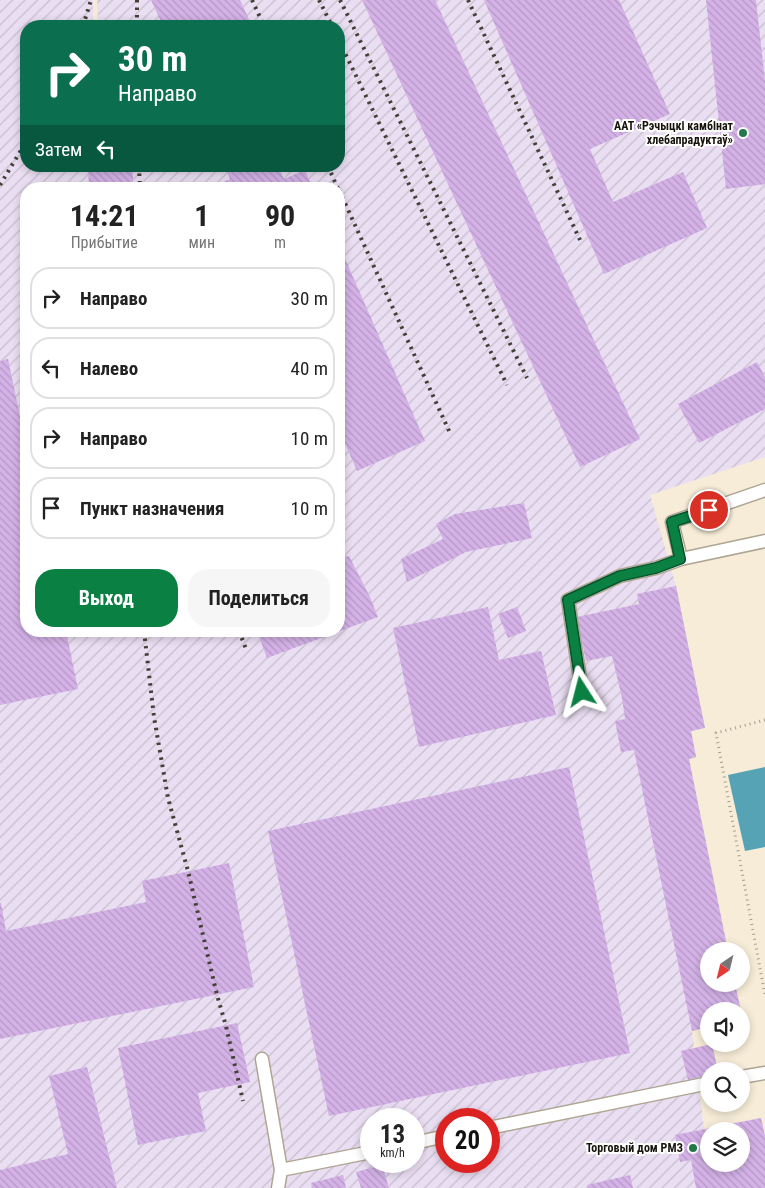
<!DOCTYPE html>
<html lang="ru">
<meta charset="utf-8">
<style>
:root{--surface:#fff;--page:#f6f6f6;--text:#222;--muted:#767676;--line:#e0e0e0;--accent:#0b8043}
body{margin:0;font-family:"Roboto Condensed",sans-serif;background:var(--page);color:var(--text);height:100vh;display:flex;flex-direction:column;font-size:19px;white-space:nowrap}
*{box-sizing:border-box;margin:0}
p{font-size:16px;color:var(--muted)}
.icon{flex:none;width:28px;height:28px;fill:none;stroke:currentColor;stroke-width:2;stroke-linecap:round;stroke-linejoin:round}
.map{position:relative;flex:1;overflow:hidden}
.details{position:absolute;left:20px;top:182px;width:325px;height:455px;display:flex;flex-direction:column;background:var(--surface);border-radius:20px;box-shadow:0 2px 8px #0003}
.details>*{flex:none}
.hud{position:absolute;left:20px;top:20px;width:325px;height:152px;border-radius:20px;box-shadow:0 2px 8px #0003;background:#0b6e4f;color:#fff;overflow:hidden}
.needle{width:32px;rotate:215deg}
.tools{position:absolute;left:700px;top:942px;display:grid;gap:10px}
.tools a{display:grid;place-items:center;width:50px;height:50px;border-radius:50%;background:var(--surface);box-shadow:0 2px 8px #0003;font-size:25px}
.speed{position:absolute;left:360px;top:1108px;display:flex;gap:10px;font-size:25px;font-weight:700;text-align:center}
.speed>*{display:grid;place-content:center;width:65px;height:65px;border-radius:50%;background:var(--surface);box-shadow:0 2px 8px #0003;line-height:1}
.speed small{font-size:12px;font-weight:400}
.speed .limit{border:8px solid #d22;background:#fff;color:#111}
.pin{position:absolute;display:grid;place-items:center;width:42px;height:42px;color:#fff;margin:-21px;border:2px solid #fff;border-radius:50%;box-shadow:0 1px 5px #0007}
.me{position:absolute;width:55px;margin:-28px;rotate:351deg;stroke-linejoin:round;filter:drop-shadow(0 0 4px #0008)}
.turn{display:flex;align-items:center;gap:18px;height:105px;padding:0 15px;font-size:22px}
.turn .icon{width:65px;height:65px;stroke-width:2.5}
.turn b{display:block;font-size:35px;line-height:42px}
.then{display:flex;align-items:center;height:48px;padding:0 15px;background:#0003;gap:10px;font-size:19px}
.eta{display:flex;justify-content:space-evenly;align-items:center;height:85px;text-align:center}
.eta b{font-size:30px;font-weight:700;line-height:35px}
.cta{display:flex;gap:10px;margin-top:auto;padding:10px 15px}
.cta a{flex:1;height:58px;border-radius:20px;background:var(--accent);color:#fff;font-size:20px;font-weight:700;line-height:58px;text-align:center}
.cta a+a{background:var(--page);color:var(--text)}
ul{padding:0;list-style:none}
li{display:flex;align-items:center;gap:15px;height:62px;margin:0 10px 8px;padding:0 5px;border:2px solid var(--line);border-radius:20px}
li div{flex:1}
li b{display:block;font-size:19px}
li em{font-style:normal}
.map>svg:first-child{display:block}
.industrial{fill:url(#industrial-furrows);fill-rule:evenodd}
.water{fill:#55a3b4}
.building{fill:url(#building-back-hatch);fill-rule:evenodd}
.lines{fill:none;stroke-linecap:round;stroke-linejoin:round}
.service-casing{stroke:#aea592;stroke-width:15}
.path{stroke:#a59d8e;stroke-width:3;stroke-dasharray:1 4;stroke-linecap:butt}
.service{stroke:#fff;stroke-width:12}
.rail{stroke:#444036;stroke-width:4;stroke-dasharray:2.5 5;stroke-linecap:butt}
.route-casing{stroke:#07532c;stroke-width:12}
.route{stroke:#0b8043;stroke-width:9}
.poi-dot{fill:#24794c;stroke:#fff;stroke-width:2}
.labels{text-anchor:middle;dominant-baseline:central;stroke-width:4;stroke-linejoin:round;paint-order:stroke}
.poi-label{font-size:12px;font-weight:bold;fill:#17140d;stroke:#fff;text-anchor:end}
</style>
<div class="map">
<svg width="765" height="1188" viewBox="0 0 765 1188">
<defs>
<pattern id="industrial-furrows" width="10" height="10" patternUnits="userSpaceOnUse" patternTransform="scale(1.25)"><rect width="10" height="10" fill="#eadef2"/><path d="M-1 1l2-2M0 10L10 0M9 11l2-2" fill="none" stroke="#c8bece"/></pattern>
<pattern id="building-back-hatch" width="6" height="6" patternUnits="userSpaceOnUse" patternTransform="scale(1.25)"><rect width="6" height="6" fill="#d4b2e7"/><path d="M-1 5l2 2M0 0l6 6M5-1l2 2" fill="none" stroke="#b598c5"/></pattern>
</defs>
<rect width="100%" height="100%" fill="#f6ecd7"/>
<path class="industrial" d="M 0,0 L 93,0 L 93,26 L 26,26 L 26,166 L 91,166 L 90,189 L 26,189 L 26,631 L 339,631 L 339,189 L 105,189 L 104,166 L 339,166 L 339,26 L 98,26 L 97,0 L 765,0 L 765,457 L 650,495 L 676,586 L 705,728 L 691,731 L 696,757 L 689,759 L 728,951 L 709,951 L 709,984 L 735,984 L 741,1011 L 709,1011 L 709,1027 L 692,1031 L 704,1129 L 761,1118 L 765,1136 L 765,1188 L 0,1188 ZM 371,1119 L 414,1119 L 414,1161 L 371,1161 ZM 446,1119 L 489,1119 L 489,1161 L 446,1161 ZM 709,1131 L 741,1131 L 741,1164 L 709,1164 Z"/>
<path class="water" d="M 765,767 L 765,847 L 745,851 L 728,775 Z"/>
<path class="building" d="M 151,0 L 240,0 L 252,26 L 163,26 Z
M 362,0 L 435,0 L 640,439 L 580,467 Z
M 484,0 L 619,0 L 670,114 L 590,149 L 613,202 L 683,172 L 707,228 L 604,274 Z
M 706,0 L 756,0 L 765,81 L 765,184 L 726,189 Z
M 88,166 L 133,166 L 133,189 L 89,189 Z
M 225,166 L 278,166 L 284,179 L 305,170 L 311,184 L 300,189 L 208,189 L 230,179 Z
M 339,245 L 425,441 L 357,471 L 339,429 Z
M 8,359 L 26,445 L 26,631 L 66,631 L 78,689 L 0,705 L 0,361 Z
M 757,362 L 765,377 L 765,409 L 699,443 L 678,404 Z
M 524,503 L 532,538 L 466,552 L 407,582 L 401,559 L 443,539 L 436,524 L 455,514 Z
M 349,556 L 370,597 L 378,617 L 267,658 L 257,631 L 339,631 L 339,558 Z
M 676,586 L 705,728 L 691,731 L 696,757 L 689,759 L 728,951 L 709,951 L 709,984 L 735,984 L 741,1011 L 709,1011 L 709,1027 L 692,1031 L 634,750 L 621,752 L 615,721 L 625,719 L 622,698 L 612,656 L 586,661 L 577,617 L 639,604 L 637,594 Z
M 488,607 L 499,660 L 541,651 L 556,715 L 419,747 L 393,628 Z
M 517,607 L 526,631 L 508,638 L 498,614 Z
M 569,767 L 630,1053 L 329,1116 L 268,831 Z
M 229,863 L 254,987 L 0,1039 L 0,903 L 1,903 L 6,931 L 146,902 L 142,881 Z
M 237,1023 L 250,1082 L 198,1093 L 206,1131 L 138,1145 L 118,1048 Z
M 712,1044 L 718,1071 L 709,1071 L 709,1075 L 688,1080 L 681,1051 Z
M 87,1067 L 117,1188 L 0,1188 L 0,1170 L 68,1154 L 49,1076 Z
M 761,1118 L 765,1136 L 765,1188 L 696,1188 L 691,1160 L 680,1162 L 675,1135 ZM 709,1131 L 741,1131 L 741,1164 L 709,1164 Z
M 382,1165 L 389,1188 L 361,1188 L 356,1172 Z
M 343,1175 L 346,1188 L 312,1188 L 311,1183 Z
M 630,1175 L 633,1188 L 588,1188 L 587,1185 Z"/>
<g class="lines">
<g class="service-casing">
<path id="service" d="M 765,490 L 672,522 L 681,559 L 765,541
M 582,692 L 568,600 L 620,576 L 656,568 L 681,559
M 262,1059 L 281,1170 L 371,1152
M 741,1077 L 765,1073
M 489,1128 L 709,1083
M 414,1143 L 446,1136
M 278,1188 L 281,1170"/>
</g>
<path class="path" d="M 765,720 L 716,733 L 765,995"/>
<use href="#service" class="service"/>
<path class="rail" d="M 137,0 L 137,26
M 252,0 L 264,26
M 319,0 L 332,26
M 340,0 L 527,378
M 468,0 L 580,240
M 83,26 L 91,0
M 339,41 L 507,385
M 139,166 L 140,189
M 328,166 L 338,189
M 0,185 L 26,142
M 339,190 L 450,433
M 144,631 L 154,717 L 168,798 L 188,871 L 217,995 L 226,1026 L 243,1101
M 239,631 L 246,649"/>
</g>
<g class="lines">
<g class="route-casing">
<path id="route" d="M 582,692 L 568,600 L 620,576 L 656,568 L 680,559 L 672,522 L 709,510"/>
</g>
<use href="#route" class="route"/>
</g>
<g class="poi-dot">
<circle cx="743" cy="133" r="5"/>
<circle cx="693" cy="1148" r="5"/>
</g>
<g class="labels">
<g class="poi-label">
<text x="733" y="126">ААТ «Рэчыцкі камбінат<tspan x="733" dy="14">хлебапрадуктаў»</tspan></text>
<text x="683" y="1148">Торговый дом РМЗ</text>
</g>
</g>
</svg>
<div class="tools">
<a><svg class="needle" viewBox="-14 -14 28 28"><path d="M0-13l5 13h-10z" fill="#e53935"/><path d="M0 13l5-13h-10z" fill="#767676"/></svg></a>
<a><svg class="icon" aria-label="sound" viewBox="0 0 24 24"><path d="M4 9h4l5-4v14l-5-4H4zM17 9q2 3 0 6"/></svg></a>
<a><svg class="icon" aria-label="search" viewBox="0 0 24 24"><circle cx="10" cy="10" r="6"/><path d="M15 15l6 6"/></svg></a>
<a><svg class="icon" aria-label="layers" viewBox="0 0 24 24"><path d="M12 4l9 5-9 5-9-5zM3 14l9 5 9-5"/></svg></a>
</div>
<div class="speed"><div>13<small>km/h</small></div><div class="limit">20</div></div>
<div class="pin" style="left:709px;top:510px;background:#d93025"><svg class="icon" aria-label="arrive" viewBox="0 0 24 24"><path d="M6 21V4h12l-3 4 3 4H6"/></svg></div>
<svg class="me" style="left:582px;top:692px" viewBox="-20 -20 40 40"><path d="M0-17L14 15 0 8-14 15z" fill="#0b8043" stroke="#fff" stroke-width="4"/></svg>
<div class="hud">
<div class="turn"><svg class="icon" aria-label="right" viewBox="0 0 24 24"><path d="M7 20v-9h11M14 6l5 5-5 5"/></svg><div><b>30 m</b>Направо</div></div>
<div class="then">Затем<svg class="icon" aria-label="left" viewBox="0 0 24 24"><path d="M17 20v-9H6M10 6l-5 5 5 5"/></svg></div>
</div>
<section class="details">
<div class="eta">
<div><b>14:21</b><p>Прибытие</p></div>
<div><b>1</b><p>мин</p></div>
<div><b>90</b><p>m</p></div>
</div>
<ul>
<li><svg class="icon" aria-label="right" viewBox="0 0 24 24"><path d="M7 20v-9h11M14 6l5 5-5 5"/></svg><div><b>Направо</b></div><em>30 m</em></li>
<li><svg class="icon" aria-label="left" viewBox="0 0 24 24"><path d="M17 20v-9H6M10 6l-5 5 5 5"/></svg><div><b>Налево</b></div><em>40 m</em></li>
<li><svg class="icon" aria-label="right" viewBox="0 0 24 24"><path d="M7 20v-9h11M14 6l5 5-5 5"/></svg><div><b>Направо</b></div><em>10 m</em></li>
<li><svg class="icon" aria-label="arrive" viewBox="0 0 24 24"><path d="M6 21V4h12l-3 4 3 4H6"/></svg><div><b>Пункт назначения</b></div><em>10 m</em></li>
</ul>
<div class="cta"><a>Выход</a><a>Поделиться</a></div>
</section>
</div>
